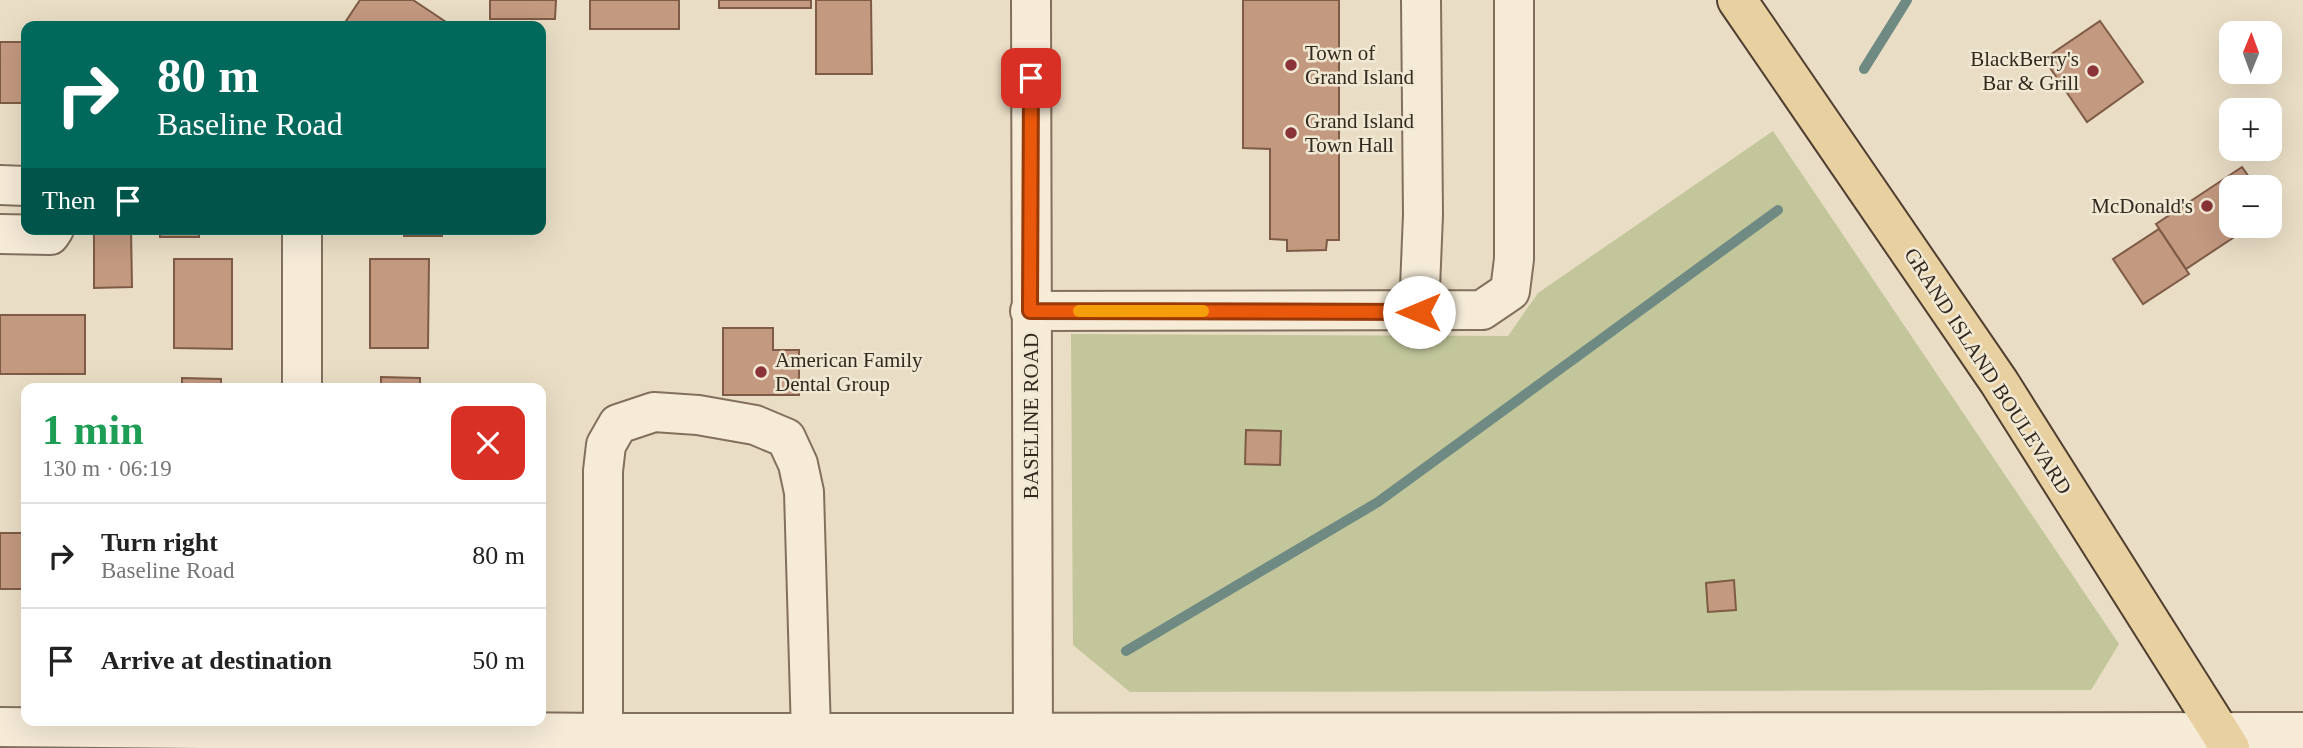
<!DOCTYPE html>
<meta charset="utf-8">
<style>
:root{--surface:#fff;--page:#f2f2f2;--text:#222;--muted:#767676;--line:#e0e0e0}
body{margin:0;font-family:"Times New Roman",serif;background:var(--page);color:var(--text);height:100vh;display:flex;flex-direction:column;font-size:26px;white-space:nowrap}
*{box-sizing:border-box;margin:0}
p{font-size:23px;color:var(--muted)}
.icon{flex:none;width:38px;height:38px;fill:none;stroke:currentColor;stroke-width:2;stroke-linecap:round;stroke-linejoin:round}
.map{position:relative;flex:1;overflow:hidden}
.panel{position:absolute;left:21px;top:383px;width:525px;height:343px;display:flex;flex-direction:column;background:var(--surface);border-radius:14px;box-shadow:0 7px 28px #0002}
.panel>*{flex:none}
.hud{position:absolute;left:21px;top:21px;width:525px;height:214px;border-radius:14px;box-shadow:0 7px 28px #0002;background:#00695c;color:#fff;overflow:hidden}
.needle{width:46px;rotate:1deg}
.fabs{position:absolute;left:2219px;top:21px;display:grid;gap:14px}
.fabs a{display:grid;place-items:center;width:63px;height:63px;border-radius:14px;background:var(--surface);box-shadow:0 7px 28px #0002;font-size:35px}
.pin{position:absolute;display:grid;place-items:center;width:60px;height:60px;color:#fff;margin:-30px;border-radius:14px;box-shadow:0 4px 10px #0006}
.me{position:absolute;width:77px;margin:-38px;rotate:270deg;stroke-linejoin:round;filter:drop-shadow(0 0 5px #0008)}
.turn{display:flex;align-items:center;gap:24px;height:147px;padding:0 21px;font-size:32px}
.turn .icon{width:91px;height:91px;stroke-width:2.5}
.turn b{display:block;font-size:49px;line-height:60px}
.then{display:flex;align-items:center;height:66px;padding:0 21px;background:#0003;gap:14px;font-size:26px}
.round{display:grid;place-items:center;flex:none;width:74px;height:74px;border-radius:14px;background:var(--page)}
.head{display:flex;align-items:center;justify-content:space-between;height:119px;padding:0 21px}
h1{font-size:42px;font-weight:700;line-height:52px;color:#1e9e55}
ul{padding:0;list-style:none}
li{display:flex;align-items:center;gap:21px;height:105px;padding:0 21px;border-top:2px solid var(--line)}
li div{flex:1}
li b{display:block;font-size:26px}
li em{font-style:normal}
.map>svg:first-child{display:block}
.green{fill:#c2c69a}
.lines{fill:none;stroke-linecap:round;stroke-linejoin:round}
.stream{stroke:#6e8a82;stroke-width:10}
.building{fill:#c3997f;stroke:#7e5b46;stroke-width:2}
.minor-casing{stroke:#82705d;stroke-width:42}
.major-casing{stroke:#503f31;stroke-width:42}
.minor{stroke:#f5ebd7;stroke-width:38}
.major{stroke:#e8d0a1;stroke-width:38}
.route-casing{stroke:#983908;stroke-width:18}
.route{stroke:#ea580c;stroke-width:12}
.slow{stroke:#f59e0b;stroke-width:12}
.poi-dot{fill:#8a3437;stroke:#f1e8d4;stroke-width:2.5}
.labels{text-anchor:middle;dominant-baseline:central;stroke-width:5;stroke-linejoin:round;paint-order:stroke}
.poi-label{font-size:21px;fill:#33291f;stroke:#f1e8d4;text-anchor:start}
.street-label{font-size:21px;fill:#33291f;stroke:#f1e8d4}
</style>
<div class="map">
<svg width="2303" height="748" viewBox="0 0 2303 748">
<rect width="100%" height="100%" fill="#e9ddc5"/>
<path class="green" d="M 1773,131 L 2119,644 L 2091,690 L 1130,692 L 1073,645 L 1071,334 L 1508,336 L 1538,293 Z"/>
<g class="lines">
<path class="stream" d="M 1864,69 L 1907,0
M 1126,651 L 1378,502 L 1778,210"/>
</g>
<path class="building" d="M 360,0 L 413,0 L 452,26 L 355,26 L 346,21 Z
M 490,0 L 556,0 L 555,19 L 490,19 Z
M 590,0 L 679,0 L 679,29 L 590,29 Z
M 719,0 L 811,0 L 811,8 L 719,8 Z
M 816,0 L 871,0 L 872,74 L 816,74 Z
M 1243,0 L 1339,0 L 1339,240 L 1327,240 L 1326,250 L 1287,251 L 1287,240 L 1270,239 L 1270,149 L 1243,148 Z
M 2100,21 L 2143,82 L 2087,122 L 2044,59 Z
M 0,42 L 26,42 L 26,103 L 0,103 Z
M 2242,167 L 2256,187 L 2231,187 L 2231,226 L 2251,226 L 2186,269 L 2156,224 Z
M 94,229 L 131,229 L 132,287 L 94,288 Z
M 160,229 L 199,229 L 199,237 L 160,237 Z
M 404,229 L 442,229 L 442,236 L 404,236 Z
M 2159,229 L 2189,274 L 2143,304 L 2113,259 Z
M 174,259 L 232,259 L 232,349 L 174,348 Z
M 370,259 L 429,259 L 428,348 L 370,348 Z
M 0,315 L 85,315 L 85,374 L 0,374 Z
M 723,328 L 773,328 L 773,350 L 799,350 L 799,395 L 723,395 Z
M 381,377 L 420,378 L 420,388 L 381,388 Z
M 182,378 L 221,379 L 221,388 L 182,388 Z
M 1246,430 L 1281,431 L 1280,465 L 1245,464 Z
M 0,533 L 26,533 L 26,589 L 0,589 Z
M 1734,580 L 1736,610 L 1708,612 L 1706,583 Z"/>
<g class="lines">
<g class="minor-casing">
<path id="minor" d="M 1031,0 L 1033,748
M 0,185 L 26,186
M 0,234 L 50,235 L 54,229
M 302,234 L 302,388
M 1030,311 L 1482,310 L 1510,291 L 1514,259 L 1514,0
M 1419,312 L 1423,215 L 1421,0
M 0,727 L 603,733 L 2303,732
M 603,733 L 603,471 L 606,445 L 618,424 L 654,412 L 698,415 L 755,425 L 786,438 L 798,464 L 804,492 L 811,733"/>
</g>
<g class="major-casing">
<path id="major" d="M 1737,0 L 1999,382 L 2230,748"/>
</g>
<use href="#minor" class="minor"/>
<use href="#major" class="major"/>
</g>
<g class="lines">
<g class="route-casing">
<path id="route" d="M 1031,78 L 1030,311 L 1419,312"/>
</g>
<use href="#route" class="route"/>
<path class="slow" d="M 1079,311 L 1203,311"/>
</g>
<g class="poi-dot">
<circle cx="1291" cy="65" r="7"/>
<circle cx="2093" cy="71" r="7"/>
<circle cx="1291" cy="133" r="7"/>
<circle cx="2207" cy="206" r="7"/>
<circle cx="761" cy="372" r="7"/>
</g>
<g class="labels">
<g class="poi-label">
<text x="1305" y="53">Town of<tspan x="1305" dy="24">Grand Island</tspan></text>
<text x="2079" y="59" text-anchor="end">BlackBerry's<tspan x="2079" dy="24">Bar &amp; Grill</tspan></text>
<text x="1305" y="121">Grand Island<tspan x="1305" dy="24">Town Hall</tspan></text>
<text x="2193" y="206" text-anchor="end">McDonald's</text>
<text x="775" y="360">American Family<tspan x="775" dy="24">Dental Group</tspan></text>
</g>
<g class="street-label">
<text transform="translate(1988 371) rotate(57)">GRAND ISLAND BOULEVARD</text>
<text transform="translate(1031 416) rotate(-90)">BASELINE ROAD</text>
</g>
</g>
</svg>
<div class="fabs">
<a><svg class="needle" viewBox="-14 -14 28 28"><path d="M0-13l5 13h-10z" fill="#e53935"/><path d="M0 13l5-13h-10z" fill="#767676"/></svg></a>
<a>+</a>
<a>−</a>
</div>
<div class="pin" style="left:1031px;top:78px;background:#d93025"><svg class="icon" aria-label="arrive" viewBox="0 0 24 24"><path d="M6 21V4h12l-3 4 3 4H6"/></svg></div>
<svg class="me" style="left:1419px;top:312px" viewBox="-20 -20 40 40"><circle r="19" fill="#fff"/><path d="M0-13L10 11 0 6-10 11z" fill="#ea580c"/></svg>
<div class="hud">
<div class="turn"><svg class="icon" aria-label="right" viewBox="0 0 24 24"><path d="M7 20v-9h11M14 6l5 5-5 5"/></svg><div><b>80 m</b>Baseline Road</div></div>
<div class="then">Then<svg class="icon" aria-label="arrive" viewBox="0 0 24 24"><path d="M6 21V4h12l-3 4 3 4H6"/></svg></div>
</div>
<section class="panel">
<div class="head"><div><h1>1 min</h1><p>130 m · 06:19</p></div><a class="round" style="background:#d93025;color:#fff"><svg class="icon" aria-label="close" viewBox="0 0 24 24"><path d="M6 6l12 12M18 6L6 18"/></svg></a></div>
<ul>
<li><svg class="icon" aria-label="right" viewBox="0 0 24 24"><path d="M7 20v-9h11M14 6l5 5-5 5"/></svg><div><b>Turn right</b><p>Baseline Road</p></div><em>80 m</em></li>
<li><svg class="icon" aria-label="arrive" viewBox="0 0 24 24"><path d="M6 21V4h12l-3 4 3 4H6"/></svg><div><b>Arrive at destination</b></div><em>50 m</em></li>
</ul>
</section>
</div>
